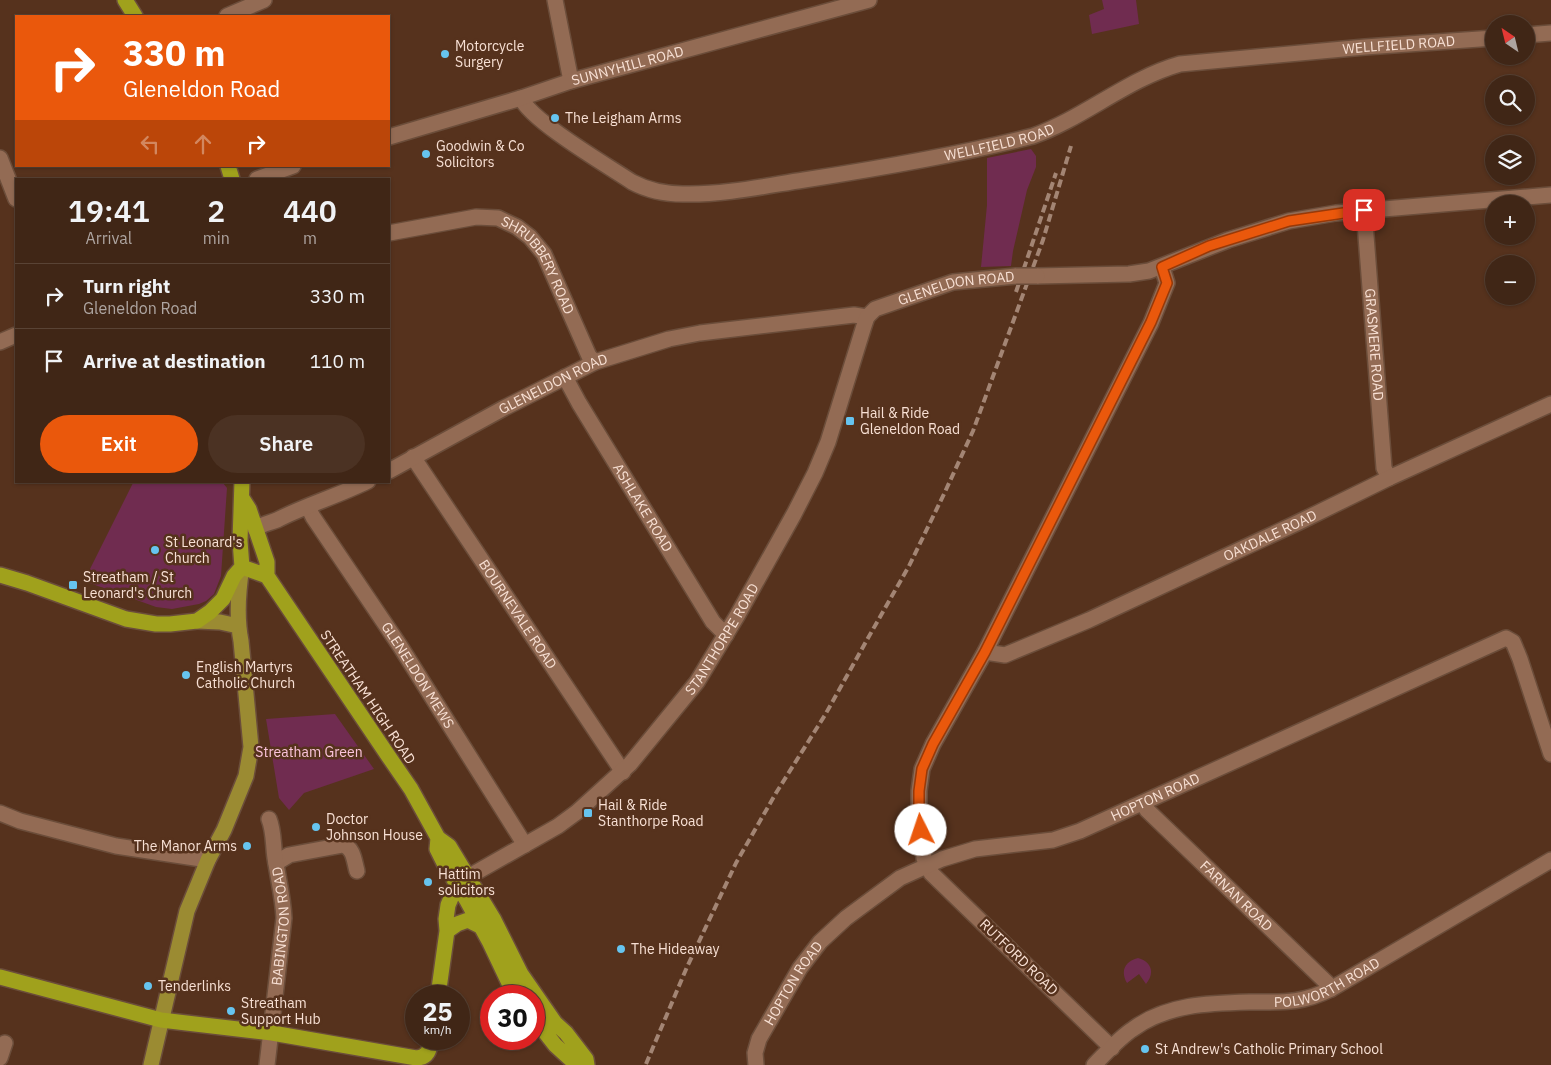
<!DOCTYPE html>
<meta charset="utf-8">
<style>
:root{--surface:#402616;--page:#4b3223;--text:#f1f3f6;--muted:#aea5a1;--line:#594335;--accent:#ea580c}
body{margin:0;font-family:"IBM Plex Sans",sans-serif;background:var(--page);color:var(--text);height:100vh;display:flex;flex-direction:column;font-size:19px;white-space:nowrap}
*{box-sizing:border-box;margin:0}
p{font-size:16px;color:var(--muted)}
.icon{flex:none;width:28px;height:28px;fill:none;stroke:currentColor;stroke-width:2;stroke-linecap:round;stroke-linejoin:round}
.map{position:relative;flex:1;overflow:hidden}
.drawer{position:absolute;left:15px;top:178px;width:375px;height:305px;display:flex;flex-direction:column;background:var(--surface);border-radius:0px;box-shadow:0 1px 4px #0004,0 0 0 1px var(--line)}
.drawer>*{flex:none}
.banner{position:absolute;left:15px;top:15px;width:375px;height:152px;border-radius:0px;box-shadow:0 1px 4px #0004,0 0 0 1px var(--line);background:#ea580c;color:#fff;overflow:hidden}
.needle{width:32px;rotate:325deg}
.controls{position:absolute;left:1485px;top:15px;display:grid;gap:10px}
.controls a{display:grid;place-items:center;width:50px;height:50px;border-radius:50%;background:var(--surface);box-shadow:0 1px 4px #0004,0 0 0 1px var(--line);font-size:25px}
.speed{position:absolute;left:405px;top:985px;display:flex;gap:10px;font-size:25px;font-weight:700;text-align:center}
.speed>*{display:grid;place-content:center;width:65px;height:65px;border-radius:50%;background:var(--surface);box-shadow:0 1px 4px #0004,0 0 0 1px var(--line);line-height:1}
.speed small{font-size:12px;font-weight:400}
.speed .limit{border:8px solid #d22;background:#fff;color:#111}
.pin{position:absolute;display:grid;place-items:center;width:42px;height:42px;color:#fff;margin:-21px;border-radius:10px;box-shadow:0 2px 8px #0006}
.me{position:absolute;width:55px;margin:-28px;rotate:356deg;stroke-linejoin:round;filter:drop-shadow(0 0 4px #0008)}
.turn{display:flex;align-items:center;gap:18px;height:105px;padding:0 25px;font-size:22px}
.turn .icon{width:65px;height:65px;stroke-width:2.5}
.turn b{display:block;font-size:35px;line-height:42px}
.lanes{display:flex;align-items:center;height:48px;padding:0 25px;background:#0003;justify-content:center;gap:25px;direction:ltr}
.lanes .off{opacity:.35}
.eta{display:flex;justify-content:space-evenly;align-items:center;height:85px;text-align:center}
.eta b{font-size:30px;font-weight:600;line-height:35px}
.primary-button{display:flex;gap:10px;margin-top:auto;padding:10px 25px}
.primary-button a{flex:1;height:58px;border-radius:30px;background:var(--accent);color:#fff;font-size:20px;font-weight:600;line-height:58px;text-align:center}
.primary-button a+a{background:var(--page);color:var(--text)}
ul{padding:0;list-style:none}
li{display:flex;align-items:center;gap:15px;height:65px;padding:0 25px;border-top:1px solid var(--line)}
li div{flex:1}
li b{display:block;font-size:19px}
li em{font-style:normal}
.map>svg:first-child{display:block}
.green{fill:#702c50}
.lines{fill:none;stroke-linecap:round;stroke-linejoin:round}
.minor-casing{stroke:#6b4d3a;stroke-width:18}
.major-casing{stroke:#6b4d3a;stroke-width:18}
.highway-casing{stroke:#6b4d3a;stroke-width:18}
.minor{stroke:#936b54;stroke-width:15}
.major{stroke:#9b8b32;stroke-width:15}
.highway{stroke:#a0a11c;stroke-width:15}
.rail{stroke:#a38574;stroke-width:4;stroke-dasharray:8 4;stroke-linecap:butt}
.minor-bridge-casing{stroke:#6b4d3a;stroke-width:18;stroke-linecap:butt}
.minor-bridge{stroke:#936b54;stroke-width:15}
.route-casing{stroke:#983908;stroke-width:12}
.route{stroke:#ea580c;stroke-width:9}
.poi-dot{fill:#66c4ef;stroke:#56321d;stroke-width:2}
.labels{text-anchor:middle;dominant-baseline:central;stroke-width:5;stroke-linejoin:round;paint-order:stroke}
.street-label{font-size:14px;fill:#f8e0d4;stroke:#56321d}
.poi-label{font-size:14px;fill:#f8e0d4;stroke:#56321d;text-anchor:start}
.park-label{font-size:14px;fill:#fbc4dc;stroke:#56321d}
</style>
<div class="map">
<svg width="1551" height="1065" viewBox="0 0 1551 1065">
<rect width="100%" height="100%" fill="#56321d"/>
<path class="green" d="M 1102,0 L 1136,0 L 1139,24 L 1092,34 L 1089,15 L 1104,9 Z
M 1031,149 L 1036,156 L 1036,167 L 1027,190 L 1013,251 L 1011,266 L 981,267 L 987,205 L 987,158 Z
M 134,481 L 206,481 L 223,483 L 227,488 L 221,576 L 214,594 L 206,601 L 199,604 L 172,609 L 156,607 L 84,581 Z
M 335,714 L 374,769 L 304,793 L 289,810 L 279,798 L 266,719 Z
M 1138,958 C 1152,962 1155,973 1146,984 L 1139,974 L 1127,983 C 1120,971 1125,961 1138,958 Z"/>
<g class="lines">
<g class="minor-casing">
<g id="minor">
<path d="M 555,0 L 571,81"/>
<path d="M 227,16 L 264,0"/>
<path d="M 1526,35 L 1551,33"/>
<path id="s1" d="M 521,98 C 531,121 608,166 632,182 C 649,191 664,194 683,194 C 723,195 765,186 804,180 C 881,168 958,155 1033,136 C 1084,118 1127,79 1180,64 L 1365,47 L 1494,38"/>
<path id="s2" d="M 389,137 L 521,98 L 571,81 L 869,0"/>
<path d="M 0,158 L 16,199"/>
<path d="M 257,179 L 293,166"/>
<path id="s3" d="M 1364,210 L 1384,468 L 1389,478"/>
<path id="s4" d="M 389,233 L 476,217 L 498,218 L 517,227 L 530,237 L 544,254 L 589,356 L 595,362"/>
<path d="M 1037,276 L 1129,274 L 1149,271 L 1228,240 L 1289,221 L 1336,213 L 1551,195"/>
<path d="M 0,342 L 16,335"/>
<path id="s5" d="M 565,377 L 579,403 L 713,622 L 726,635"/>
<path id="s6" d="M 413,457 L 623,772"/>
<path id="s7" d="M 389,471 L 504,408 L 595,362 L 669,339 L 700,333 L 854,315 L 867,317"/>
<path id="s8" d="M 308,507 L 313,517 L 400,646 L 525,845"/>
<path d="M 255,529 C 262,524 270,523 277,520 C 306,505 338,496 368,481"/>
<path id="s9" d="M 985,652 L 1005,655 L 1089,620 L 1297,523 L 1389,478 L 1551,404"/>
<path id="s10" d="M 1143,803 L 1147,810 L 1327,983 L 1331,989"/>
<path d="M 0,813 L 20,821 L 116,846 L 208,860"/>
<path d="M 276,863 L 289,855 L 343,845 C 354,848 354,861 357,871"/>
<path id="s11" d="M 468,877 L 558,826 L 577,812 L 630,764 L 697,682 L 737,616 L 794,514 L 815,473 L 828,442 L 863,329 L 867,317 L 875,309 L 953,282 L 1016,276"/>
<path d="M 1112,1048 L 931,873 L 924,858 L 919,816 L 919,791 L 922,769 L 933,744 L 985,652 L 1151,323 L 1167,283 L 1162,267"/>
<path d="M 0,1058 L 5,1043"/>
<path id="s12" d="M 267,1065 L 284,918 C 283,897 278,878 275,858 C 273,845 274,831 269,819"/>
<path id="s13" d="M 756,1065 L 755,1053 L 759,1039 L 800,968 L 820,942 L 846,918 L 900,878 L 942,859 L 975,849 L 1053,840 L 1080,831 L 1506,638 L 1513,642 L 1520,659 L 1551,754"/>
<path id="s14" d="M 1094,1065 C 1106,1053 1119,1038 1133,1029 C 1167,1004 1209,1003 1250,1002 C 1282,1002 1301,1004 1331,989 L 1551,860"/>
</g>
</g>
<g class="major-casing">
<path id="major" d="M 197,621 L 220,622 L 238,626
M 151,1065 L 187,911 L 208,860 L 224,830 L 246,776 L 251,747 L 241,641 C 236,616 238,592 242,567"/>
</g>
<g class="highway-casing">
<path id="highway" d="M 125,0 L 135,16
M 228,166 L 232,179
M 242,498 L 249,509 L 267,562 L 267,576
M 242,567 L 267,576 L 389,757 L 411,789 L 438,838 L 449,846 L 494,920 L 521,974 L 555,1023 L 566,1033 L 586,1059 L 587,1065
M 242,567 L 240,541 L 242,481
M 0,575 L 27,583 L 126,619 L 156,624 L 170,624 L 197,621 L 210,612 L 223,599 L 234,576 L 242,567
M 438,838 L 437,849 L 444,863 L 466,899 L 490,943 L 509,983 L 518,996
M 447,931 L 457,924 L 468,920 L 480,926
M 0,977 L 161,1020 L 272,1033 L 416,1058 C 428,1058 430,1049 431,1039
M 438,996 L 447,931 L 446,919 L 448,905 L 454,891 L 465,880
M 534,1018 L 555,1045 L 577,1065"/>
</g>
<use href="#minor" class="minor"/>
<use href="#major" class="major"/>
<use href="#highway" class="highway"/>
<path class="rail" d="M 1016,292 L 1056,173
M 646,1064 L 687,967 L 736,863 L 776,793 L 825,715 L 872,631 L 909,566 L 944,494 L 973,431 L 1043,240 L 1071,146"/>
<g class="minor-bridge-casing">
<path id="minor-bridge" d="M 1016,276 L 1037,276"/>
</g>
<use href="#minor-bridge" class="minor-bridge"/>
</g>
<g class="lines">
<g class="route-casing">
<path id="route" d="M 921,830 L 919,816 L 919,791 L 922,769 L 933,744 L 985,652 L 1151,322 L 1167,283 L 1162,267 L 1209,246 L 1289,221 L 1364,210"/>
</g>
<use href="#route" class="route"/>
</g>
<g class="poi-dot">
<circle cx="445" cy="54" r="5"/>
<circle cx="555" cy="118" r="5"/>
<circle cx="426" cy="154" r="5"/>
<rect x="845" y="416" width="10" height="10" rx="2.5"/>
<circle cx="155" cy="550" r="5"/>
<rect x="68" y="580" width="10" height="10" rx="2.5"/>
<circle cx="186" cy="675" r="5"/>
<rect x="583" y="808" width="10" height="10" rx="2.5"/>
<circle cx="316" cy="827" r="5"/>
<circle cx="247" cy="846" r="5"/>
<circle cx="428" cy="882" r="5"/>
<circle cx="621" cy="949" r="5"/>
<circle cx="148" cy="986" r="5"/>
<circle cx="231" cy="1011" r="5"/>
<circle cx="1145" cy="1049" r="5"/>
</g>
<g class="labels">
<g class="street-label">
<text stroke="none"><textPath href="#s1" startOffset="932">WELLFIELD ROAD</textPath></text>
<text stroke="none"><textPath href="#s2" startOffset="249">SUNNYHILL ROAD</textPath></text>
<text stroke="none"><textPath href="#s1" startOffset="514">WELLFIELD ROAD</textPath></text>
<text stroke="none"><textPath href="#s4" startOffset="175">SHRUBBERY ROAD</textPath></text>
<text stroke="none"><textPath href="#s11" startOffset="805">GLENELDON ROAD</textPath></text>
<text stroke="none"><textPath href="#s3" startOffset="135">GRASMERE ROAD</textPath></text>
<text stroke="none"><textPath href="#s7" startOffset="186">GLENELDON ROAD</textPath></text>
<text stroke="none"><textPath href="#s5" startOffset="152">ASHLAKE ROAD</textPath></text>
<text stroke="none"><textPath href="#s9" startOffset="311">OAKDALE ROAD</textPath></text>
<text stroke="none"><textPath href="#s6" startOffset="189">BOURNEVALE ROAD</textPath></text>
<text stroke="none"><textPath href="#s11" startOffset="354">STANTHORPE ROAD</textPath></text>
<text stroke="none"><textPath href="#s8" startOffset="201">GLENELDON MEWS</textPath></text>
<text transform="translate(368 697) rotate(56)">STREATHAM HIGH ROAD</text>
<text stroke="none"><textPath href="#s13" startOffset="514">HOPTON ROAD</textPath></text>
<text stroke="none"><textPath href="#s10" startOffset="132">FARNAN ROAD</textPath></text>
<text stroke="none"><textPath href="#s12" startOffset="140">BABINGTON ROAD</textPath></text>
<text transform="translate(1019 957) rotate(44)">RUTFORD ROAD</text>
<text stroke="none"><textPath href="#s14" startOffset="256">POLWORTH ROAD</textPath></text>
<text stroke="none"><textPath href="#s13" startOffset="92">HOPTON ROAD</textPath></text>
</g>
<g class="poi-label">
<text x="455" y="46">Motorcycle<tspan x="455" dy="16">Surgery</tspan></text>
<text x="565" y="118">The Leigham Arms</text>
<text x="436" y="146">Goodwin &amp; Co<tspan x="436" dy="16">Solicitors</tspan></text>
<text x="860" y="413">Hail &amp; Ride<tspan x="860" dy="16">Gleneldon Road</tspan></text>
<text x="165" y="542">St Leonard's<tspan x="165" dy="16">Church</tspan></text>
<text x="83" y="577">Streatham / St<tspan x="83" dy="16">Leonard's Church</tspan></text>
<text x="196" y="667">English Martyrs<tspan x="196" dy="16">Catholic Church</tspan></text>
<text x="598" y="805">Hail &amp; Ride<tspan x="598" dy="16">Stanthorpe Road</tspan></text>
<text x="326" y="819">Doctor<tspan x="326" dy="16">Johnson House</tspan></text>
<text x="237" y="846" text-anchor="end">The Manor Arms</text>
<text x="438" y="874">Hattim<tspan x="438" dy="16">solicitors</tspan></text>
<text x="631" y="949">The Hideaway</text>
<text x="158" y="986">Tenderlinks</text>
<text x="241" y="1003">Streatham<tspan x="241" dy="16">Support Hub</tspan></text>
<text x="1155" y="1049">St Andrew's Catholic Primary School</text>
</g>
<g class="park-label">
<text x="309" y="752">Streatham Green</text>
</g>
</g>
</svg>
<div class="controls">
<a><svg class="needle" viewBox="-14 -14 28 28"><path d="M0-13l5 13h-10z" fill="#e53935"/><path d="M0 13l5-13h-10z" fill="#aea5a1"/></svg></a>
<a><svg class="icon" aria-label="search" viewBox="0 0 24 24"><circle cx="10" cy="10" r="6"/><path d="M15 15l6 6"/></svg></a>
<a><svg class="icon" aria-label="layers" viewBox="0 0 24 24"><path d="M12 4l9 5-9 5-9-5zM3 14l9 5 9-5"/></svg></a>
<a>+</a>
<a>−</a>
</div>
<div class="speed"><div>25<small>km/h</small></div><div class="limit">30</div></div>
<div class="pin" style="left:1364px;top:210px;background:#d93025"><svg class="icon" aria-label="arrive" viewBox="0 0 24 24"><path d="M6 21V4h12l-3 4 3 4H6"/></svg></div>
<svg class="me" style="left:921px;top:830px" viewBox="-20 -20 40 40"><circle r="19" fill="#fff"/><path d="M0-13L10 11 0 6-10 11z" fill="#ea580c"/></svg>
<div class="banner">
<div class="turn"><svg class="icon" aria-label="right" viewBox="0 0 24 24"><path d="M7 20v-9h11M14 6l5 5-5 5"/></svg><div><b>330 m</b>Gleneldon Road</div></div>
<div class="lanes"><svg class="icon off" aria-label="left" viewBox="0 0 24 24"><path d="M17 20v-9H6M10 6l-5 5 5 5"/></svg><svg class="icon off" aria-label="ahead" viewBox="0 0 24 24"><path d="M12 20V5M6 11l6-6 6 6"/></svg><svg class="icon" aria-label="right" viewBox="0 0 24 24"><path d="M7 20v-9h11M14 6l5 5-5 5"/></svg></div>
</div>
<section class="drawer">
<div class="eta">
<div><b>19:41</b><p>Arrival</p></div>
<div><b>2</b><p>min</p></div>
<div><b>440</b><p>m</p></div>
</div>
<ul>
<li><svg class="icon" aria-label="right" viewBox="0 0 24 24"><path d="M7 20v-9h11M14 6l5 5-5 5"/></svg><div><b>Turn right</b><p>Gleneldon Road</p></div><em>330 m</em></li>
<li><svg class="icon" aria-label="arrive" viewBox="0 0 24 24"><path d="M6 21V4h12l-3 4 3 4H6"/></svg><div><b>Arrive at destination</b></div><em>110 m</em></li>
</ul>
<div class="primary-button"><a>Exit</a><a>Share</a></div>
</section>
</div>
